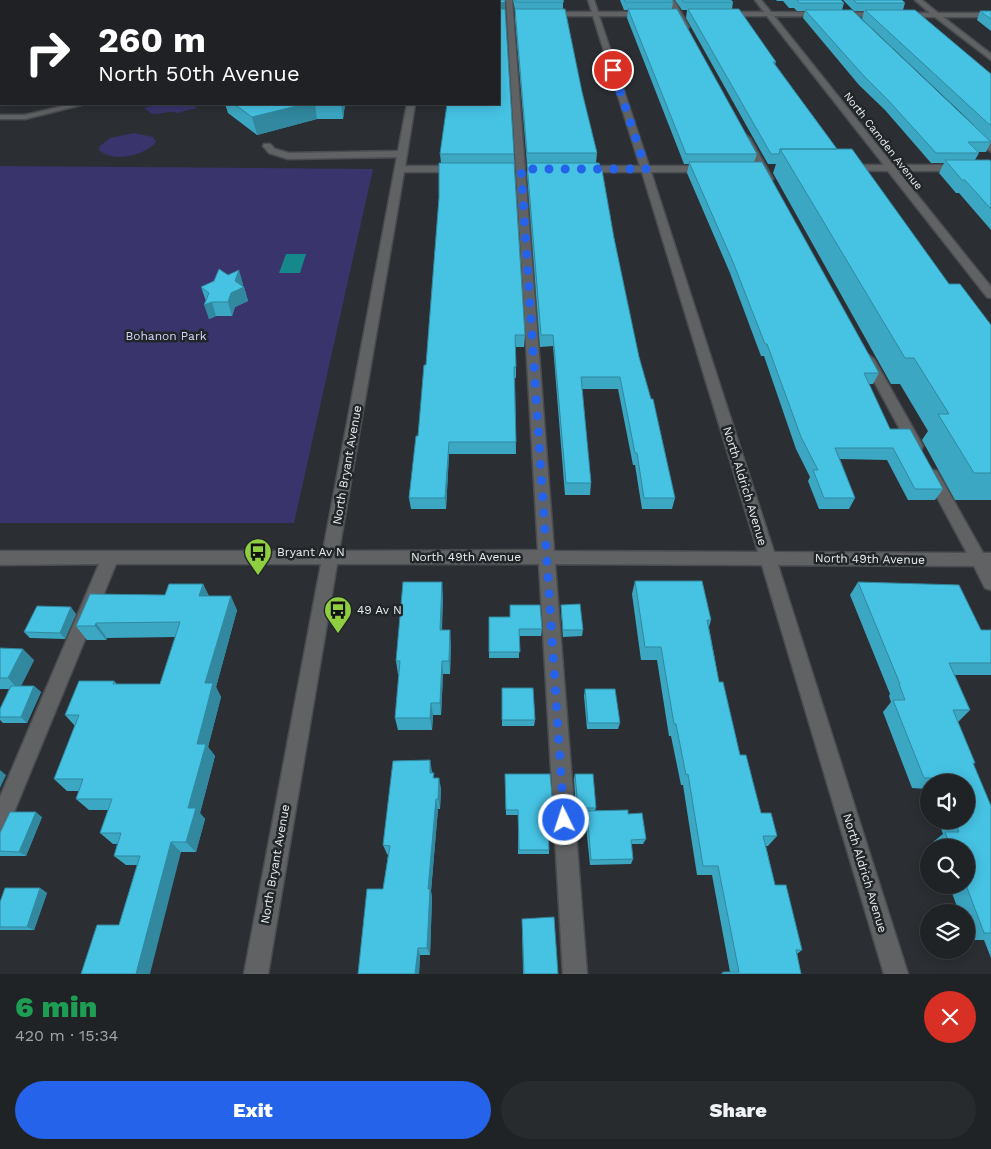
<!DOCTYPE html>
<meta charset="utf-8">
<style>
:root{--surface:#202326;--page:#282b2e;--text:#f1f3f6;--muted:#a2a4a7;--line:#3d4043;--accent:#2563eb}
body{margin:0;font-family:"Work Sans",sans-serif;background:var(--page);color:var(--text);height:100vh;display:flex;flex-direction:column;font-size:19px;white-space:nowrap}
*{box-sizing:border-box;margin:0}
p{font-size:16px;color:var(--muted)}
.icon{flex:none;width:28px;height:28px;fill:none;stroke:currentColor;stroke-width:2;stroke-linecap:round;stroke-linejoin:round}
.map{position:relative;height:974px;overflow:hidden}
.details{display:flex;flex-direction:column;background:var(--surface);flex:1}
.details>*{flex:none}
.top-card{position:absolute;left:0px;top:0px;width:500px;height:105px;box-shadow:0 2px 12px #0003,0 0 0 1px var(--line);background:#202124;color:#fff;overflow:hidden}
.tools{position:absolute;left:920px;top:774px;display:grid;gap:10px}
.tools a{display:grid;place-items:center;width:55px;height:55px;border-radius:50%;background:var(--surface);box-shadow:0 2px 12px #0003,0 0 0 1px var(--line);font-size:25px}
.pin{position:absolute;display:grid;place-items:center;width:42px;height:42px;color:#fff;margin:-21px;border:2px solid #fff;border-radius:50%;box-shadow:0 1px 5px #0007}
.me{position:absolute;width:55px;margin:-28px;rotate:356deg;stroke-linejoin:round;filter:drop-shadow(0 0 4px #0008)}
.turn{display:flex;align-items:center;gap:18px;height:105px;padding:0 15px;font-size:22px}
.turn .icon{width:65px;height:65px;stroke-width:2.5}
.turn b{display:block;font-size:35px;line-height:42px}
.round{display:grid;place-items:center;flex:none;width:52px;height:52px;border-radius:26px;background:var(--page)}
.headline{display:flex;align-items:center;justify-content:space-between;height:85px;padding:0 15px}
h1{font-size:30px;font-weight:800;line-height:38px;color:#1e9e55}
.cta{display:flex;gap:10px;margin-top:auto;padding:10px 15px}
.cta a{flex:1;height:58px;border-radius:30px;background:var(--accent);color:#fff;font-size:20px;font-weight:800;line-height:58px;text-align:center}
.cta a+a{background:var(--page);color:var(--text)}
.map>svg:first-child{display:block}
.green{fill:#3a346c}
.water{fill:#14888a}
.lines{fill:none;stroke-linecap:round;stroke-linejoin:round}
.minor-casing{stroke:#494d51;stroke-width:3}
.minor{fill:#606264;fill-rule:evenodd}
.wall{fill:#3ca7c3}
.shaded-wall{fill:#31889f}
.building{fill:#46c2e3;stroke:#31889f}
.route{stroke:#2563eb;stroke-width:9;stroke-dasharray:0 16.2}
.labels{text-anchor:middle;dominant-baseline:central;stroke-width:5;stroke-linejoin:round;paint-order:stroke}
.far-street-label{font-size:11px;fill:#e9ecef;stroke:#212629}
.park-label{font-size:12px;fill:#d4d4fe;stroke:#212629}
.street-label{font-size:12px;fill:#e9ecef;stroke:#212629}
.poi-label{font-size:12px;fill:#e9ecef;stroke:#212629;text-anchor:start}
</style>
<div class="map">
<svg width="991" height="974" viewBox="0 0 991 974">
<rect width="100%" height="100%" fill="#2b2f33"/>
<path class="green" d="M 159,104 L 191,104 L 197,108 L 177,113 C 170,110 160,115 152,114 L 144,108 Z
M 134,133 L 153,137 L 156,142 C 144,156 114,163 99,150 L 100,146 L 110,138 Z
M 0,166 L 373,169 L 294,523 L 0,523 Z"/>
<path class="water" d="M 286,254 L 306,254 L 300,273 L 279,273 Z"/>
<g class="lines">
<g class="minor-casing">
<path id="minor" d="M 260,0 L 266,0 L 266,1 L 260,1 Z
M 506,0 L 512,0 L 554,551 L 758,552 L 642,172 L 580,172 L 575,169 L 580,166 L 640,166 L 593,16 L 548,16 L 545,14 L 548,12 L 592,12 L 588,0 L 594,0 L 598,12 L 647,12 L 650,14 L 647,16 L 599,16 L 649,166 L 707,166 L 712,169 L 707,172 L 651,172 L 774,552 L 967,553 L 925,475 L 927,471 L 932,470 L 937,471 L 983,553 L 991,553 L 991,590 L 985,588 L 974,566 L 778,565 L 908,974 L 884,974 L 762,565 L 555,564 L 587,974 L 563,974 L 539,564 L 337,564 L 268,974 L 244,974 L 321,564 L 116,564 L 7,829 L 0,833 L 0,797 L 99,564 L 0,565 L 0,551 L 323,551 L 397,157 L 288,159 L 269,153 L 263,146 L 264,144 L 270,144 L 275,149 L 289,153 L 398,151 L 407,104 L 415,104 L 405,166 L 460,166 L 465,169 L 460,172 L 404,172 L 339,551 L 538,550 Z
M 668,0 L 674,0 L 689,27 L 688,28 L 684,28 Z
M 755,0 L 761,0 L 771,12 L 930,13 L 915,0 L 922,0 L 938,13 L 991,13 L 991,17 L 943,17 L 991,54 L 991,60 L 935,17 L 774,16 L 893,165 L 991,165 L 991,171 L 898,171 L 991,287 L 991,298 L 987,297 L 888,171 L 842,170 L 842,166 L 845,165 L 884,165 L 767,16 L 723,16 L 720,14 L 723,12 L 764,12 Z
M 72,104 L 85,104 L 25,119 L 0,119 L 0,115 L 25,115 Z
M 974,130 L 991,144 L 991,152 L 971,135 L 970,133 Z
M 746,135 L 750,138 L 773,179 L 771,181 L 765,181 L 763,179 L 742,138 Z
M 868,355 L 874,359 L 923,446 L 921,450 L 911,450 L 909,446 L 862,359 Z"/>
</g>
<use href="#minor" class="minor"/>
</g>
<path class="wall" d="M 124,0 L 233,0 L 232,1 L 124,1 Z
M 289,0 L 392,0 L 392,1 L 290,1 Z
M 513,0 L 563,0 L 563,9 L 582,92 L 597,153 L 596,163 L 639,357 L 675,498 L 672,509 L 642,509 L 635,465 L 633,465 L 618,389 L 582,389 L 591,483 L 590,495 L 565,495 L 553,346 L 540,347 L 527,174 L 527,164 L 515,18 L 515,10 Z
M 620,0 L 672,0 L 673,2 L 672,9 L 757,154 L 754,162 L 879,373 L 873,384 L 869,384 L 890,429 L 943,489 L 935,500 L 908,500 L 887,460 L 840,459 L 855,498 L 849,509 L 819,509 L 808,481 L 810,477 L 796,449 L 764,356 L 761,356 L 730,273 L 687,173 L 689,164 L 684,164 L 627,18 L 628,10 L 624,10 Z
M 675,0 L 731,0 L 733,2 L 732,9 L 776,62 L 775,64 L 837,149 L 949,284 L 991,325 L 991,500 L 955,500 L 922,440 L 928,431 L 900,384 L 891,384 L 773,173 L 776,164 L 768,164 L 686,18 L 687,10 L 682,10 Z
M 776,0 L 841,0 L 844,3 L 842,10 L 973,124 L 862,19 L 864,11 L 854,11 L 843,0 L 902,0 L 905,3 L 903,10 L 991,74 L 991,142 L 986,152 L 978,152 L 979,153 L 975,160 L 991,162 L 991,230 L 959,193 L 956,193 L 939,173 L 944,163 L 931,163 L 885,110 L 859,85 L 803,18 L 805,11 L 797,11 L 794,8 L 789,8 L 783,1 L 777,1 Z
M 505,9 L 525,335 L 524,347 L 515,347 L 516,367 L 516,378 L 515,378 L 516,454 L 449,454 L 446,509 L 411,509 L 409,498 L 418,436 L 426,365 L 439,198 L 441,163 L 440,154 Z
M 980,11 L 991,11 L 991,31 L 977,20 Z
M 225,104 L 345,104 L 343,119 L 317,119 L 257,135 L 228,113 Z
M 228,275 L 243,284 L 242,286 L 244,287 L 248,301 L 235,307 L 232,316 L 216,316 L 209,319 L 206,301 L 201,287 Z
M 635,581 L 711,620 L 709,627 L 719,682 L 740,755 L 761,813 L 777,836 L 768,846 L 766,846 L 775,885 L 802,950 L 797,954 L 801,974 L 721,974 L 723,972 L 730,972 L 712,875 L 697,875 L 683,785 L 681,785 L 671,736 L 669,736 L 657,660 L 641,660 L 632,594 Z
M 858,582 L 981,630 L 991,630 L 991,675 L 955,675 L 970,710 L 958,722 L 975,763 L 973,765 L 991,806 L 991,958 L 984,940 L 969,940 L 966,932 L 966,912 L 959,912 L 949,885 L 966,885 L 966,848 L 935,848 L 933,842 L 943,834 L 938,820 L 966,820 L 966,782 L 929,782 L 929,796 L 926,789 L 912,788 L 883,712 L 891,702 L 889,696 L 890,694 L 850,595 Z
M 203,584 L 209,596 L 237,610 L 216,687 L 221,697 L 208,747 L 215,756 L 200,813 L 205,819 L 196,852 L 181,852 L 119,925 L 137,865 L 126,865 L 114,856 L 117,844 L 113,844 L 100,833 L 108,810 L 89,810 L 76,799 L 79,791 L 67,791 L 54,779 L 75,726 L 65,715 L 114,681 L 117,684 L 160,684 L 175,637 L 107,638 L 106,640 L 87,640 L 76,626 L 165,595 Z
M 443,595 L 442,630 L 451,643 L 450,674 L 443,674 L 441,715 L 433,715 L 432,730 L 398,730 L 395,718 L 399,674 L 398,674 L 396,661 Z
M 561,605 L 583,630 L 582,636 L 563,637 L 561,611 Z
M 76,614 L 65,639 L 30,638 L 24,632 Z
M 489,617 L 542,629 L 541,636 L 519,636 L 519,658 L 489,658 Z
M 0,648 L 34,660 L 21,686 L 34,686 L 41,692 L 27,723 L 3,723 L 0,720 L 0,709 L 9,689 L 0,689 Z
M 502,688 L 535,720 L 534,726 L 502,726 Z
M 585,689 L 620,723 L 618,729 L 587,729 L 584,696 Z
M 432,771 L 434,778 L 441,788 L 440,809 L 438,809 L 431,891 L 432,898 L 430,955 L 420,955 L 419,974 L 358,974 L 383,889 L 388,855 L 387,854 L 383,845 Z
M 505,774 L 553,808 L 552,813 L 547,813 L 549,850 L 549,854 L 518,854 L 518,815 L 506,815 Z
M 575,774 L 596,808 L 595,811 L 628,814 L 646,839 L 643,844 L 631,844 L 633,859 L 631,864 L 590,865 L 585,816 L 586,813 L 576,813 L 574,779 Z
M 42,817 L 26,856 L 0,856 L 0,833 Z
M 40,888 L 47,893 L 34,930 L 0,930 L 0,902 Z
M 522,919 L 558,974 L 523,974 Z"/>
<path class="shaded-wall" d="M 56,0 L 70,0 L 68,1 L 54,1 Z
M 505,2 L 505,10 L 499,12 L 499,3 Z
M 1,42 L 1,55 L 0,56 L 0,43 Z
M 305,104 L 315,104 L 317,119 L 257,135 L 252,117 Z
M 341,104 L 345,104 L 343,119 Z
M 239,270 L 243,284 L 242,288 L 244,287 L 248,301 L 235,307 L 232,316 L 228,302 Z
M 212,302 L 216,316 L 209,319 L 204,305 Z
M 449,442 L 449,454 L 446,509 L 445,498 Z
M 442,582 L 443,595 L 441,643 L 440,630 Z
M 203,584 L 210,599 L 199,596 Z
M 231,596 L 237,610 L 216,687 L 221,697 L 208,747 L 215,756 L 200,813 L 205,819 L 196,852 L 186,842 L 188,808 L 205,683 Z
M 71,607 L 76,614 L 65,639 L 60,633 Z
M 96,623 L 107,638 L 106,640 L 95,626 Z
M 450,630 L 451,643 L 450,674 L 449,661 Z
M 23,649 L 34,660 L 19,690 L 8,678 Z
M 442,661 L 443,674 L 441,715 L 440,703 Z
M 34,686 L 41,692 L 27,723 L 21,717 Z
M 431,703 L 433,715 L 432,730 L 430,718 Z
M 430,760 L 432,771 L 432,784 L 430,773 Z
M 0,770 L 6,775 L 0,788 Z
M 439,778 L 441,788 L 440,809 L 438,799 Z
M 436,799 L 438,809 L 431,891 L 432,898 L 430,955 L 427,948 L 428,889 Z
M 36,812 L 42,817 L 26,856 L 19,852 Z
M 171,842 L 181,852 L 150,974 L 136,974 Z
M 40,888 L 47,893 L 34,930 L 27,927 Z
M 418,948 L 420,955 L 419,974 L 415,974 Z"/>
<path class="building" d="M 0,0 L 56,0 L 54,1 L 1,1 L 1,42 L 0,43 Z
M 457,0 L 505,0 L 505,2 L 499,3 L 499,1 L 457,1 Z
M 515,0 L 563,0 L 564,2 L 515,2 Z
M 624,0 L 672,0 L 673,2 L 625,2 Z
M 682,0 L 731,0 L 733,2 L 683,2 Z
M 797,0 L 841,0 L 844,3 L 799,3 Z
M 854,0 L 902,0 L 905,3 L 856,3 Z
M 499,9 L 505,9 L 514,154 L 440,154 L 447,104 L 499,104 Z
M 515,9 L 565,9 L 582,92 L 597,153 L 527,153 Z
M 628,9 L 677,9 L 757,154 L 686,154 Z
M 688,9 L 739,9 L 776,62 L 773,62 L 837,149 L 780,149 L 779,154 L 771,154 Z
M 805,10 L 852,10 L 991,142 L 968,142 L 979,153 L 936,153 L 888,100 L 863,75 Z
M 865,10 L 915,10 L 991,74 L 991,126 Z
M 980,11 L 991,11 L 991,19 Z
M 234,104 L 305,104 L 252,117 Z
M 780,149 L 852,149 L 949,284 L 960,284 L 991,325 L 991,473 L 974,473 L 938,414 L 949,414 L 914,358 L 905,358 Z
M 945,160 L 990,160 L 991,162 L 991,209 L 965,180 L 962,180 Z
M 689,162 L 762,162 L 879,373 L 864,373 L 890,429 L 910,429 L 943,489 L 915,489 L 893,448 L 835,448 L 855,498 L 824,498 L 813,470 L 818,470 L 801,437 L 767,344 L 765,344 L 733,262 Z
M 439,163 L 514,163 L 525,335 L 515,335 L 516,367 L 514,367 L 516,442 L 449,442 L 445,498 L 409,498 L 416,436 L 418,436 L 424,365 L 426,365 L 439,198 Z
M 527,163 L 599,163 L 601,170 L 602,170 L 614,238 L 639,357 L 651,399 L 653,399 L 675,498 L 644,498 L 637,453 L 635,453 L 620,377 L 581,377 L 591,483 L 566,483 L 553,335 L 541,335 Z
M 219,269 L 228,275 L 239,270 L 235,281 L 244,287 L 231,293 L 228,302 L 212,302 L 204,305 L 209,293 L 201,287 L 214,281 Z
M 635,581 L 702,581 L 711,620 L 707,620 L 719,682 L 723,682 L 740,755 L 746,755 L 761,813 L 771,813 L 777,836 L 763,836 L 775,885 L 786,885 L 802,950 L 796,950 L 801,974 L 723,974 L 723,972 L 739,972 L 718,866 L 703,866 L 688,774 L 686,775 L 676,724 L 674,724 L 661,647 L 645,647 Z
M 403,582 L 442,582 L 440,630 L 450,630 L 449,661 L 442,661 L 440,703 L 431,703 L 430,718 L 395,718 L 400,661 L 396,661 Z
M 858,582 L 959,585 L 981,630 L 991,630 L 991,663 L 949,663 L 970,710 L 953,710 L 975,763 L 973,763 L 991,806 L 991,933 L 984,933 L 966,885 L 966,848 L 951,848 L 945,832 L 959,832 L 954,820 L 966,820 L 966,782 L 940,782 L 938,778 L 924,778 L 893,700 L 905,700 L 899,684 L 900,684 Z
M 169,584 L 203,584 L 199,596 L 231,596 L 205,683 L 213,683 L 197,744 L 206,744 L 188,808 L 196,808 L 186,842 L 171,842 L 136,974 L 81,974 L 97,925 L 119,925 L 140,856 L 114,856 L 121,833 L 100,833 L 112,799 L 76,799 L 83,779 L 54,779 L 79,715 L 65,715 L 79,681 L 114,681 L 113,684 L 160,684 L 180,622 L 96,623 L 95,626 L 76,626 L 90,594 L 165,595 Z
M 580,604 L 583,630 L 563,630 L 561,605 Z
M 510,605 L 540,605 L 542,629 L 519,629 L 520,652 L 489,652 L 489,617 L 510,617 Z
M 37,606 L 71,607 L 60,633 L 24,632 Z
M 0,648 L 23,649 L 8,678 L 0,678 Z
M 11,686 L 34,686 L 21,717 L 0,717 L 0,709 Z
M 502,688 L 533,688 L 535,720 L 502,720 Z
M 585,689 L 615,689 L 620,723 L 588,723 Z
M 430,760 L 430,773 L 434,773 L 433,778 L 439,778 L 438,799 L 436,799 L 428,889 L 430,889 L 427,948 L 418,948 L 415,974 L 358,974 L 367,889 L 383,889 L 390,846 L 383,845 L 393,761 Z
M 505,774 L 550,774 L 553,808 L 547,808 L 549,850 L 519,850 L 518,810 L 506,810 Z
M 575,774 L 593,774 L 596,808 L 578,808 Z
M 628,810 L 628,814 L 642,813 L 646,839 L 631,840 L 633,859 L 591,860 L 587,811 Z
M 10,812 L 36,812 L 19,852 L 0,851 L 0,833 Z
M 5,888 L 40,888 L 27,927 L 0,927 L 0,902 Z
M 554,917 L 558,974 L 524,974 L 522,919 Z"/>
<g class="lines">
<path class="route" d="M 564,820 L 521,169 L 646,169 L 613,70"/>
</g>
<defs>
<g id="bus-pin" transform="scale(1.4375)"><path d="M0 17L-7.5 6A9.5 9.5 0 1 1 7.5 6Z" fill="#8fcd41" stroke="#212629"/><path d="M-5-6H5V4H4V6H2V4H-2V6H-4V4H-5ZM-3.5-4V0h7V-4ZM-3.5 1.2v1.5H-2V1.2ZM2 1.2v1.5H3.5V1.2Z" fill="#111"/></g>
</defs>
<g fill-rule="evenodd">
<use href="#bus-pin" x="258" y="552"/>
<use href="#bus-pin" x="338" y="610"/>
</g>
<g class="labels">
<g class="far-street-label">
<text transform="translate(883 141) rotate(52)">North Camden Avenue</text>
</g>
<g class="park-label">
<text x="166" y="336">Bohanon Park</text>
</g>
<g class="street-label">
<text transform="translate(347 465) rotate(-80)">North Bryant Avenue</text>
<text transform="translate(745 486) rotate(73)">North Aldrich Avenue</text>
<text x="466" y="557">North 49th Avenue</text>
<text transform="translate(870 559) rotate(1)">North 49th Avenue</text>
<text transform="translate(275 864) rotate(-80)">North Bryant Avenue</text>
<text transform="translate(865 873) rotate(73)">North Aldrich Avenue</text>
</g>
<g class="poi-label">
<text x="277" y="552">Bryant Av N</text>
<text x="357" y="610">49 Av N</text>
</g>
</g>
</svg>
<div class="tools">
<a><svg class="icon" aria-label="sound" viewBox="0 0 24 24"><path d="M4 9h4l5-4v14l-5-4H4zM17 9q2 3 0 6"/></svg></a>
<a><svg class="icon" aria-label="search" viewBox="0 0 24 24"><circle cx="10" cy="10" r="6"/><path d="M15 15l6 6"/></svg></a>
<a><svg class="icon" aria-label="layers" viewBox="0 0 24 24"><path d="M12 4l9 5-9 5-9-5zM3 14l9 5 9-5"/></svg></a>
</div>
<div class="pin" style="left:613px;top:70px;background:#d93025"><svg class="icon" aria-label="arrive" viewBox="0 0 24 24"><path d="M6 21V4h12l-3 4 3 4H6"/></svg></div>
<svg class="me" style="left:564px;top:820px" viewBox="-20 -20 40 40"><circle r="17" fill="#2563eb" stroke="#fff" stroke-width="3"/><path d="M0-11L8 9 0 5-8 9z" fill="#fff"/></svg>
<div class="top-card">
<div class="turn"><svg class="icon" aria-label="right" viewBox="0 0 24 24"><path d="M7 20v-9h11M14 6l5 5-5 5"/></svg><div><b>260 m</b>North 50th Avenue</div></div>
</div>
</div>
<section class="details">
<div class="headline"><div><h1>6 min</h1><p>420 m · 15:34</p></div><a class="round" style="background:#d93025;color:#fff"><svg class="icon" aria-label="close" viewBox="0 0 24 24"><path d="M6 6l12 12M18 6L6 18"/></svg></a></div>
<div class="cta"><a>Exit</a><a>Share</a></div>
</section>
